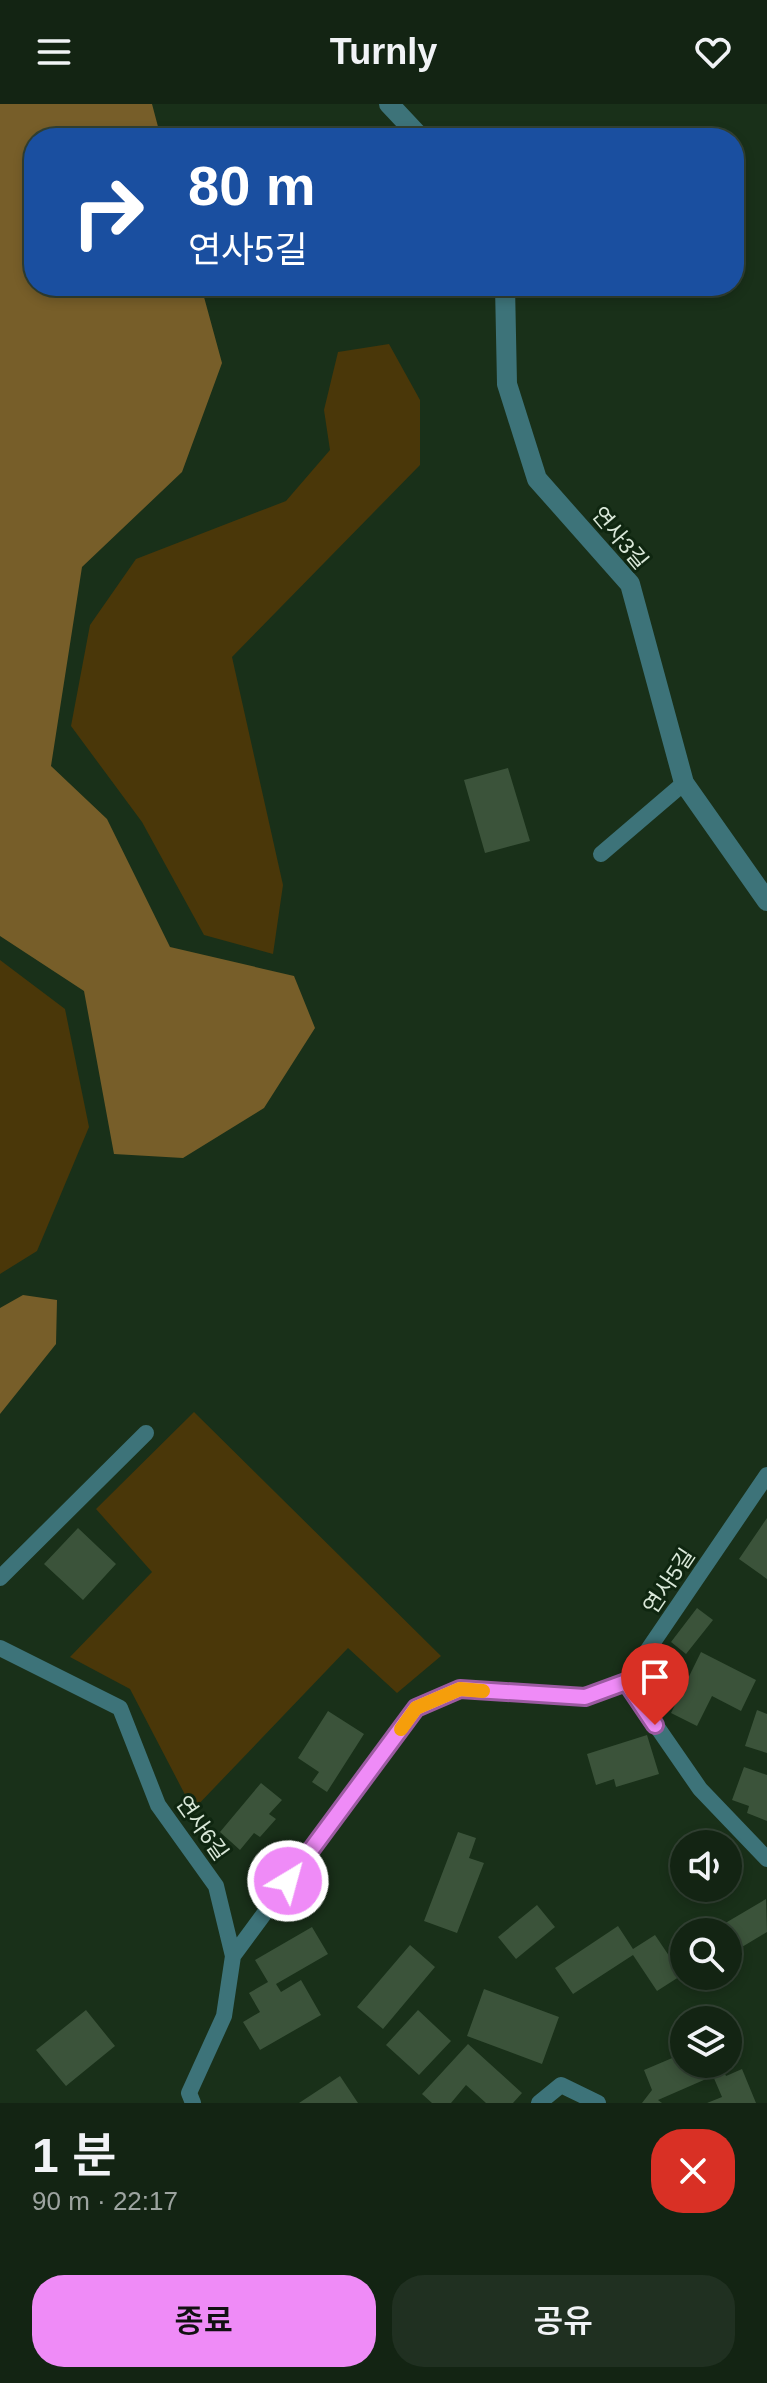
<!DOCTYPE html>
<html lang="ko">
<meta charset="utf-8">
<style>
:root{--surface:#132413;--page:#203021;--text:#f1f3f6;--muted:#9da4a0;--line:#324133;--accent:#ef8bf7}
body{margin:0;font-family:Arial,"Noto Sans KR",sans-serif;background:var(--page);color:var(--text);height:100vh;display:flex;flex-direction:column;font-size:30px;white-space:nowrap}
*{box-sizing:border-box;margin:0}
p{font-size:26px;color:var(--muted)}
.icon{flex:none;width:44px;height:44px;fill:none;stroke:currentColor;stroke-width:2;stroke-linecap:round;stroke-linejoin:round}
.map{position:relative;height:1999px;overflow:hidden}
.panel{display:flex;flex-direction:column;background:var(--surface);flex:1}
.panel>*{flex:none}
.hud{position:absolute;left:24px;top:24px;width:720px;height:168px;border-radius:32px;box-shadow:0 4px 12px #0003,0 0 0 2px var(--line);background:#1a4fa0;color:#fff;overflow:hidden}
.buttons{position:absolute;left:670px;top:1726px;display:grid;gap:16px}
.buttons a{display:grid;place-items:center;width:72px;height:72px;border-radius:50%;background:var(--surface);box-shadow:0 4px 12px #0003,0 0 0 2px var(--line);font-size:40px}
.pin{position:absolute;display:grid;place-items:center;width:68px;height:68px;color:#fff;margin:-82px -34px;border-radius:50% 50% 50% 0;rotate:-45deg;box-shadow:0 0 8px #0007}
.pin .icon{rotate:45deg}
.me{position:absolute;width:88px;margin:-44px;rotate:37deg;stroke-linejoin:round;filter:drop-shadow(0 0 6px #0008)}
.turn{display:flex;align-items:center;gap:28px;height:168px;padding:0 32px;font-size:36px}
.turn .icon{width:104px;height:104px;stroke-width:2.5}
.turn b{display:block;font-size:56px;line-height:68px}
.round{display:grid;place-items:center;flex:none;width:84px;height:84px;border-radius:32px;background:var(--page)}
.head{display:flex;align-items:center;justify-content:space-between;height:136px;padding:0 32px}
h1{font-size:48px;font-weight:600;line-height:60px}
.cta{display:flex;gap:16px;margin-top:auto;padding:16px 32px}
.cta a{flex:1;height:92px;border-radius:32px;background:var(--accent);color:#111;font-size:32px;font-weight:600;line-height:92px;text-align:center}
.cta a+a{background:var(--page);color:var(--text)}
header{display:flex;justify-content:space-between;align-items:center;height:104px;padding:0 32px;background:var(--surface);font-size:36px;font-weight:600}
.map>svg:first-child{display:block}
.green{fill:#4a3709}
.forest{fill:#775e29}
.building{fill:#3b533a}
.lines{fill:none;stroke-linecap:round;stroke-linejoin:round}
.service{stroke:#3d7379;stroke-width:16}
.minor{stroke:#3d7379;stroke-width:20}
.route-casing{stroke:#9b5aa1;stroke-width:20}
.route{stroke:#ef8bf7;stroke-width:14}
.slow{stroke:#f59e0b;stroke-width:14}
.labels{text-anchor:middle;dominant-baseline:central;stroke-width:6;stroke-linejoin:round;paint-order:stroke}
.street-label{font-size:22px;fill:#dae8d9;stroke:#0f2610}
</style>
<header><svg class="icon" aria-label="menu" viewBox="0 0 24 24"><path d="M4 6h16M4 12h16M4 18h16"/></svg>Turnly<svg class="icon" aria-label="heart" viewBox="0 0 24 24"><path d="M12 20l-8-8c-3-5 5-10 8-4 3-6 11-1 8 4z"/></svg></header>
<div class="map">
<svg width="767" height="1999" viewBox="0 0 767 1999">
<rect width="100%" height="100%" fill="#193019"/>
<path class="green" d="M 389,240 L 420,296 L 420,361 L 232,553 L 283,781 L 273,850 L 204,831 L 142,718 L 71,622 L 90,521 L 136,455 L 286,397 L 330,346 L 324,306 L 338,248 Z
M 0,856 L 65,905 L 89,1023 L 37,1147 L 0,1170 Z
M 194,1308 L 441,1552 L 397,1589 L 348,1544 L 193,1706 L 130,1585 L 70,1553 L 152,1468 L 96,1405 Z"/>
<path class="forest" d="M 0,0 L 152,0 L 161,34 L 34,34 L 34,182 L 201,182 L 222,259 L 182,368 L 82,463 L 51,662 L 107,715 L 170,843 L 294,872 L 315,924 L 264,1004 L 183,1054 L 114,1050 L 84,887 L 0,832 Z
M 23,1191 L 57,1196 L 56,1240 L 0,1310 L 0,1204 Z"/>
<path class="building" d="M 508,664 L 530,737 L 485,749 L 464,676 Z
M 767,1414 L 767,1475 L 739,1455 Z
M 78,1424 L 116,1460 L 83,1496 L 44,1460 Z
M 697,1504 L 713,1516 L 686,1550 L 671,1538 Z
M 701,1548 L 756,1576 L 741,1607 L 712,1592 L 697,1622 L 671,1609 Z
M 757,1606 L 767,1610 L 767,1649 L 745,1642 Z
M 328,1607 L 364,1630 L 327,1688 L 312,1678 L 319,1668 L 298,1654 Z
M 647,1631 L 659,1670 L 616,1683 L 614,1675 L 596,1681 L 587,1650 Z
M 744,1663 L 767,1671 L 767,1717 L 747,1709 L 749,1702 L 732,1696 Z
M 261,1679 L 282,1696 L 269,1710 L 276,1715 L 260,1733 L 254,1729 L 240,1746 L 220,1728 Z
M 458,1728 L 476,1734 L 469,1754 L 484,1759 L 457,1829 L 424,1817 Z
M 766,1795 L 767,1828 L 737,1846 L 722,1821 Z
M 537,1801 L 555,1823 L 516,1855 L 498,1833 Z
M 618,1822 L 633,1845 L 655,1831 L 682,1871 L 657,1887 L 633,1851 L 573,1890 L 555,1864 Z
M 312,1823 L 328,1850 L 276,1880 L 281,1888 L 301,1876 L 321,1911 L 260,1946 L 243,1918 L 260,1908 L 249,1889 L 268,1878 L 255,1856 Z
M 410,1841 L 435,1863 L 383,1925 L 357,1903 Z
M 484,1885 L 559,1913 L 542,1960 L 467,1932 Z
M 86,1906 L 115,1942 L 66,1982 L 36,1946 Z
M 418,1906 L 451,1937 L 419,1971 L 386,1941 Z
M 468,1940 L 522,1989 L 513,1999 L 486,1999 L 466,1981 L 451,1999 L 432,1999 L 422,1990 Z
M 684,1949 L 684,1960 L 721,1960 L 726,1972 L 742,1965 L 756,1999 L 707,1999 L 722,1993 L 713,1972 L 658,1996 L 662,1999 L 642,1999 L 652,1986 L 644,1966 Z
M 340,1972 L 358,1999 L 299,1999 Z"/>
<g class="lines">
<path class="service" d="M 601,750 L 684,679
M 767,1371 L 626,1578 L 700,1685 L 767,1755
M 0,1474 L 146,1329
M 0,1544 L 120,1604 L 158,1701 L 216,1782 L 233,1852 L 224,1912 L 189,1989 L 193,1999
M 233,1852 L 416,1604 L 460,1585 L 585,1593 L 626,1578
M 539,1999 L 561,1981 L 598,1999"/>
<path class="minor" d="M 389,0 L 421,34
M 505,182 L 507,280 L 537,375 L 630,480 L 684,679 L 767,797"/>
</g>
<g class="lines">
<g class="route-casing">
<path id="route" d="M 288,1777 L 416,1604 L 460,1585 L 585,1593 L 626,1578 L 655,1621"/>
</g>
<use href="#route" class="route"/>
<path class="slow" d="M 401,1625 L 416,1604 L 460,1585 L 483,1587"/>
</g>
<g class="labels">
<g class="street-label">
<text transform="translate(620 434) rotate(50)">연사3길</text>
<text transform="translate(669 1477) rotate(-56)">연사5길</text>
<text transform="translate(202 1724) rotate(55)">연사6길</text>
</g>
</g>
</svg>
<div class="buttons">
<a><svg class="icon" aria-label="sound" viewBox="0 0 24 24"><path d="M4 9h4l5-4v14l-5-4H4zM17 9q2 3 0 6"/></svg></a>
<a><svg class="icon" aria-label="search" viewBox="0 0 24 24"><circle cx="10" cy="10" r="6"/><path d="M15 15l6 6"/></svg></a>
<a><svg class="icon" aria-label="layers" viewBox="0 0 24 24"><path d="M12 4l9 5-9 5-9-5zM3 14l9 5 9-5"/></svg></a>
</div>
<div class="pin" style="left:655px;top:1621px;background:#d93025"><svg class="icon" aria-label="arrive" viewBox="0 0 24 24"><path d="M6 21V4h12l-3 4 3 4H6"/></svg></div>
<svg class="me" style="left:288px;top:1777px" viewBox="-20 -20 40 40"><circle r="17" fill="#ef8bf7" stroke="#fff" stroke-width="3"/><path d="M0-11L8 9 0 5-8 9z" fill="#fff"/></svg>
<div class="hud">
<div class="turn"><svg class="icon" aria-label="right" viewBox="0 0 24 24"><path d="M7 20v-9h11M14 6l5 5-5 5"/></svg><div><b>80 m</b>연사5길</div></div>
</div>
</div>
<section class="panel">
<div class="head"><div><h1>1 분</h1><p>90 m · 22:17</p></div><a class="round" style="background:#d93025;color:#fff"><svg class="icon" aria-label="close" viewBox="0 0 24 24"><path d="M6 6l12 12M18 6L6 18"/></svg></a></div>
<div class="cta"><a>종료</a><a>공유</a></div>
</section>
